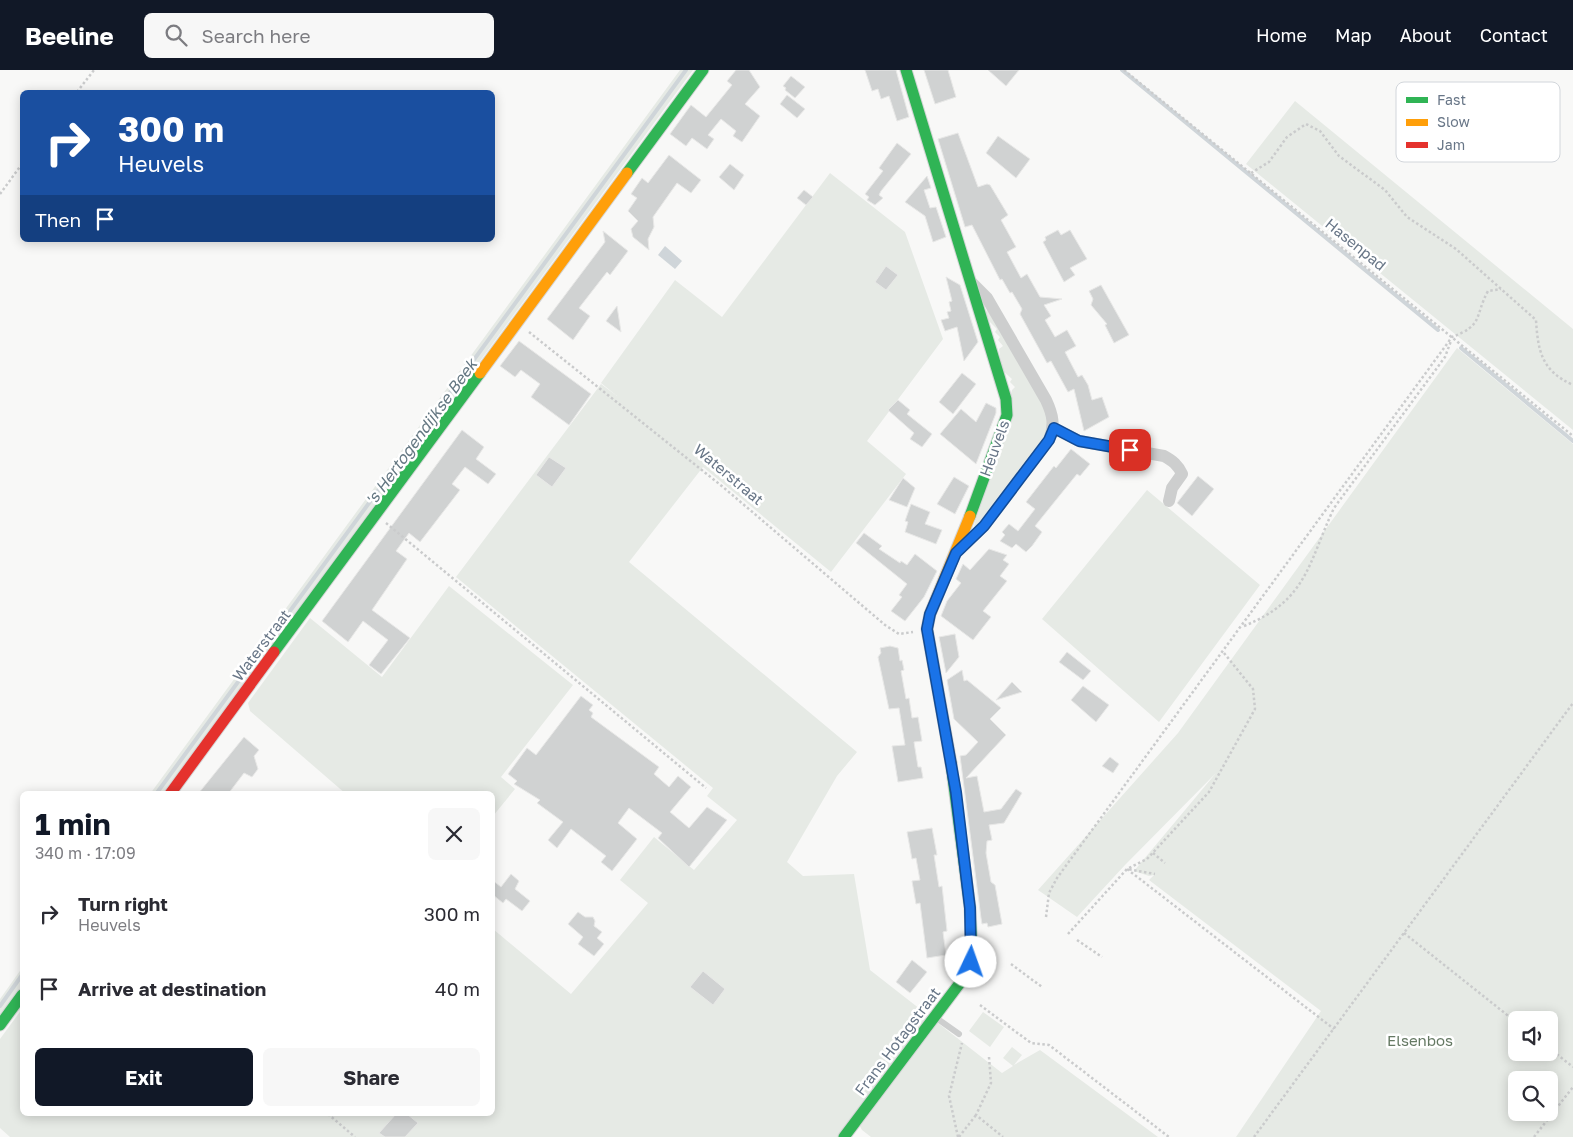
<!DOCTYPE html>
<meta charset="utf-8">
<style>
:root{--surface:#fff;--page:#f7f7f7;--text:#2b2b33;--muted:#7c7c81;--accent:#111827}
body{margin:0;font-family:"Golos Text",sans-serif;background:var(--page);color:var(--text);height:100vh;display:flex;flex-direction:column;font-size:19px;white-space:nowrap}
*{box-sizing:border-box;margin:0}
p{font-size:16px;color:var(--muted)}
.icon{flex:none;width:28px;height:28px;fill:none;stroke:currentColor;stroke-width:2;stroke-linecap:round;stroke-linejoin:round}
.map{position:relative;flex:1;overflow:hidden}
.details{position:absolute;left:20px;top:721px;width:475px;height:325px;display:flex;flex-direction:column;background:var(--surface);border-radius:8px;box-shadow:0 2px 12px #0003}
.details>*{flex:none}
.banner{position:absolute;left:20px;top:20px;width:475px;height:152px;border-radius:8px;box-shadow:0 2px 12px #0003;background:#1a4fa0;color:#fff;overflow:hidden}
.controls{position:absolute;left:1508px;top:941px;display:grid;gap:10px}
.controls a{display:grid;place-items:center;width:50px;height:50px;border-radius:8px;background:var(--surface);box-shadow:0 2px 12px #0003;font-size:25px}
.pin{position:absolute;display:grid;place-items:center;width:42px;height:42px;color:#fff;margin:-21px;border-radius:10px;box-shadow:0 2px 8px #0006}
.me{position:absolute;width:55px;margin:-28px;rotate:3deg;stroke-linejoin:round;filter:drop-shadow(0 0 4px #0008)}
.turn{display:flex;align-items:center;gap:18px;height:105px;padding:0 15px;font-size:22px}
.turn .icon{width:65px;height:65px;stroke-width:2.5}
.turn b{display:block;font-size:35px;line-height:42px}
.then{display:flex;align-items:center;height:48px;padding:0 15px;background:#0003;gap:10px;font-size:19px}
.round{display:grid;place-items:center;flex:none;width:52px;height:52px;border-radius:8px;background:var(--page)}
.head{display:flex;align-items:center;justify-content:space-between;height:85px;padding:0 15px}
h1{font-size:30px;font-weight:700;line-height:38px;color:var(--accent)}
.action{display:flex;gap:10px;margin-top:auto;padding:10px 15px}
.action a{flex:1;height:58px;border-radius:8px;background:var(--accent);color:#fff;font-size:20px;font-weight:700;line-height:58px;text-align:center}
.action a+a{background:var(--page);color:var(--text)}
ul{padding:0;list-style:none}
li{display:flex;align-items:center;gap:15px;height:75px;padding:0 15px}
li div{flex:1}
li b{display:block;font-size:19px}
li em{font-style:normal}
header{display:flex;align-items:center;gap:30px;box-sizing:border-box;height:70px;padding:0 25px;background:var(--accent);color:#fff}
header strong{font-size:24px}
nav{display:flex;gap:28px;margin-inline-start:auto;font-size:18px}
.search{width:350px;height:45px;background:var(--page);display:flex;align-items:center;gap:12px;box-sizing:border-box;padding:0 18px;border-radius:8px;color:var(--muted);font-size:19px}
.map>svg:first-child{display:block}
.green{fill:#e6eae5;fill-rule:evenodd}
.water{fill:#cfd5d9}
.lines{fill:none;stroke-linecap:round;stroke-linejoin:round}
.stream{stroke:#cfd5d9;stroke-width:4}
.building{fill:#d0d2d2;stroke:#e8e8e7}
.fast-casing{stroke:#d4d5d6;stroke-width:13}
.slow-casing{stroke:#d4d5d6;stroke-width:13}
.jam-casing{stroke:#d4d5d6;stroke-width:13}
.path{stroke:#cacbcc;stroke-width:2.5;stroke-dasharray:2.5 2.5;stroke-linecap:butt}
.lane{stroke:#cdcece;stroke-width:6}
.street{stroke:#cdcece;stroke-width:12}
.fast{stroke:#30b455;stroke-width:11}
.slow{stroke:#ff9f0a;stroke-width:11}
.jam{stroke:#e5322d;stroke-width:11}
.route-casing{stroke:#114b97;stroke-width:12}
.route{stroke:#1a73e8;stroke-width:9}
.labels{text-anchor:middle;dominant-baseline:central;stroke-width:5;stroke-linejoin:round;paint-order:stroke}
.street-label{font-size:15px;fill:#687687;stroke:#fff}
.park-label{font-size:15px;fill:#657963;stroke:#fff}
.water-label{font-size:16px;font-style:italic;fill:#647782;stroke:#fff}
.key{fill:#fff;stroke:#d2d6db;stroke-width:1}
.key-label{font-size:14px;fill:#687687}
</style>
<header>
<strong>Beeline</strong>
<div class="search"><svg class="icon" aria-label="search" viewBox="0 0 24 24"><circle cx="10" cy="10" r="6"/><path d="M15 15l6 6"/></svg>Search here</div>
<nav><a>Home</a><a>Map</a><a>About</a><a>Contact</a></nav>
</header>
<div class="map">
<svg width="1573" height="1067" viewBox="0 0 1573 1067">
<rect width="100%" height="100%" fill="#f8f8f7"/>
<path class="green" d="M 680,0 L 693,0 L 163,724 L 150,724 Z
M 1295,31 L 1573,259 L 1573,360 L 1246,94 Z
M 830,103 L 905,162 L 943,269 L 867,371 L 906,404 L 831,502 L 703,397 L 629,492 L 857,682 L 837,706 L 787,792 L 803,806 L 854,804 L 870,900 L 1002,1003 L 1013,996 L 1003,988 L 1012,977 L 1022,985 L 1014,995 L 1040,980 L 1158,1067 L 871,1067 L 862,1060 L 854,1046 L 839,1067 L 10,1067 L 0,1058 L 0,969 L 22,939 L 22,1044 L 492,1044 L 493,859 L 571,924 L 648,833 L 620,810 L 654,767 L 694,800 L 737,750 L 707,726 L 713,718 L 456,507 L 601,314 L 617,326 L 601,313 L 675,210 L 722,247 Z
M 987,238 L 1045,335 L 1049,361 L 981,455 L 974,456 L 1012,320 L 1015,317 L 1010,312 L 1012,309 L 1002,300 L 999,279 L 1003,276 L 998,270 L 1000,267 L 995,262 L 997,259 L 985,247 Z
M 1457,278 L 1573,374 L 1573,1067 L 1236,1067 L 1321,941 L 1149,810 L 1154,805 L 1149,806 L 1134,801 L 1216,703 L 1125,795 L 1077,847 L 1038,820 L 1178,663 ZM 1516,950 L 1549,950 L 1549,982 L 1516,982 ZM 1516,1010 L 1549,1010 L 1549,1042 L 1516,1042 Z
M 1147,420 L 1260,515 L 1159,652 L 1042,549 Z
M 449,516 L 573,615 L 501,707 L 515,719 L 493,746 L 492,724 L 346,724 L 250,641 L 248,633 L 310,548 L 382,607 Z
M 22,898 L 22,916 L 0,947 L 0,929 Z
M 983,942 L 1004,957 L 990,977 L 969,961 Z"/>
<path class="water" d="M 665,176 L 682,191 L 675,199 L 658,185 Z"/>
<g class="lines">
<path class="stream" d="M 1122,0 L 1438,260
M 1461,278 L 1573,371
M 156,724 L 686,0
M 0,936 L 22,905"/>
</g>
<path class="building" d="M 736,0 L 749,0 L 760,17 L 745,34 L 760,46 L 742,72 L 733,66 L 736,61 L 721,49 L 708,65 L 714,69 L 707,79 L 692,68 L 686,76 L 670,64 L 691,35 L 706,47 L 732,15 L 727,11 Z
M 865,0 L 896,0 L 909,47 L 897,51 L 889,26 L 881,29 L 878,19 L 872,21 Z
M 924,0 L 948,0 L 956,27 L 935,34 Z
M 988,0 L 1019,0 L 1006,16 Z
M 791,6 L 805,17 L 795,28 L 785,20 L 786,18 L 783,16 Z
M 787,25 L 805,39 L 797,48 L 780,34 Z
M 958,63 L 978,117 L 987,114 L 990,115 L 1008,145 L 1001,150 L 1016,177 L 1007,182 L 1021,208 L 1027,204 L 1040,227 L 1062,229 L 1044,235 L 1051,246 L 1045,250 L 1055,267 L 1067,260 L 1076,276 L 1065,282 L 1078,307 L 1082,305 L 1088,315 L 1092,330 L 1102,327 L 1109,347 L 1084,361 L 1074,319 L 1068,322 L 1051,291 L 1047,293 L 1020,244 L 1022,239 L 1012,222 L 1010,223 L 1002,209 L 1000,210 L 972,155 L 965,157 L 938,69 Z
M 998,66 L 1030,89 L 1016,108 L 986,83 Z
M 897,73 L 911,84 L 881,121 L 879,125 L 883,128 L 875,135 L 867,130 L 869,127 L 865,124 L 883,101 L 879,98 Z
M 669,85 L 701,110 L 691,123 L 677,113 L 653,147 L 654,157 L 648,169 L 649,180 L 633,167 L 631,159 L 638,151 L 628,141 L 637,128 L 631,124 L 642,108 L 648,113 Z
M 730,94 L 744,105 L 734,120 L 719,107 Z
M 927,106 L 931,118 L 924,120 L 930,138 L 936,137 L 946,167 L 933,172 L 925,146 L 905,132 Z
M 804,120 L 813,127 L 806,135 L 797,128 Z
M 1058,160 L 1061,165 L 1070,160 L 1087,189 L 1070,198 L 1075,205 L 1064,212 L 1043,172 L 1046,170 L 1045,167 Z
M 603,161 L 628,181 L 610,205 L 607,202 L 579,238 L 590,246 L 573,270 L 547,249 L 605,172 Z
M 886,196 L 898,205 L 886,220 L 875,212 Z
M 946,207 L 960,215 L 978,272 L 964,291 L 957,257 L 945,261 L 941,250 L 949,248 L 947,242 L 951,241 L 949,232 L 952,231 Z
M 1101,215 L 1129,265 L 1114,273 L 1105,255 L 1107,254 L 1091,235 L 1093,229 L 1089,221 Z
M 617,236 L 621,262 L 606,251 Z
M 519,271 L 591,324 L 569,355 L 531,327 L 540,314 L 521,300 L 515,307 L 500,296 Z
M 962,303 L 976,314 L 953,344 L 939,332 Z
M 898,330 L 910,340 L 907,344 L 932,364 L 922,377 L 910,369 L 914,363 L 888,340 Z
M 986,333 L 996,338 L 996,343 L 976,394 L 940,364 L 961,339 L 976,352 Z
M 462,360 L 484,377 L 476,389 L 496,404 L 488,414 L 465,397 L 452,414 L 460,420 L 420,472 L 409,463 L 396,481 L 407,489 L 372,540 L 410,568 L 381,604 L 369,595 L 388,570 L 363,551 L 348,572 L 322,551 Z
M 1071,379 L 1090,394 L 1080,406 L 1077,404 L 1035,456 L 1042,462 L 1032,476 L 1026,482 L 1016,474 L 1012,478 L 1000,471 L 1005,465 L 1002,462 L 1009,454 L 1018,461 L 1035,439 L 1026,432 L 1054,396 L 1056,398 Z
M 549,387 L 566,398 L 552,417 L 536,405 Z
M 1198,406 L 1214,419 L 1192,446 L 1177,433 Z
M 954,407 L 969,416 L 955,444 L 937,434 Z
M 903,408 L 915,418 L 907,437 L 889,430 Z
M 911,434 L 930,442 L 925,454 L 942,460 L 936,474 L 905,462 L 908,452 L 905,451 Z
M 864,463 L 882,476 L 879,479 L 900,493 L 901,491 L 907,495 L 915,484 L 937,501 L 924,527 L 905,551 L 891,541 L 902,527 L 899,525 L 907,514 L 856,473 Z
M 989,479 L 1007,485 L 1003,490 L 1009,494 L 1000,506 L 1007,511 L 983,541 L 991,547 L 973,570 L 941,546 L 947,531 L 961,513 L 956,509 L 963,494 L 970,500 Z
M 955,564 L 959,587 L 946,603 L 939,567 Z
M 890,576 L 898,578 L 900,591 L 902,590 L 904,600 L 901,601 L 906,629 L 909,628 L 912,648 L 918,647 L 922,671 L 914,672 L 918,697 L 921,697 L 923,708 L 898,712 L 892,676 L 905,675 L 899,638 L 889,639 L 878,587 L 881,583 L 880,578 Z
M 1067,582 L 1091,601 L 1083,610 L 1059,592 Z
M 962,600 L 964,611 L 967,610 L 1001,638 L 990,649 L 1006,665 L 966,708 L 977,706 L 984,742 L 1001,739 L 1016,719 L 1022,723 L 1004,753 L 989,755 L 992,770 L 987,771 L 986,783 L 991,812 L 995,815 L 1002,854 L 988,857 L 987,853 L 982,854 L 981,848 L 960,686 L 966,685 L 978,672 L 954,649 L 947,610 Z
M 1012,612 L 1022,622 L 996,630 Z
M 1083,616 L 1109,635 L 1096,652 L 1071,630 Z
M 581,626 L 593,635 L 589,640 L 593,643 L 591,647 L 659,697 L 654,704 L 669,717 L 678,706 L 691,717 L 670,742 L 689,758 L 707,737 L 727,750 L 689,797 L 658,768 L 662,763 L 629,738 L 618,753 L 637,769 L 612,801 L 601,792 L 606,786 L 571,759 L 557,778 L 548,770 L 563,752 L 537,733 L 540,730 L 514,714 L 517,711 L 508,704 L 527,678 L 536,685 Z
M 244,667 L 259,680 L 254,686 L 258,699 L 252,707 L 244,703 L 228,724 L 198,724 Z
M 1110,687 L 1119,694 L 1113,703 L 1102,696 Z
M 932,758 L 937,785 L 934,785 L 939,817 L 942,816 L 947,861 L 943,862 L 946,885 L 927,888 L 920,833 L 916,834 L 912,811 L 920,810 L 916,788 L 912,789 L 907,762 Z
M 511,804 L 519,811 L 515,819 L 530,831 L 522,841 L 506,829 L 503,833 L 492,824 L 492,810 L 501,817 Z
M 578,842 L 585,847 L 593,847 L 595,851 L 594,856 L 602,862 L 597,868 L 604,874 L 594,886 L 578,874 L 583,867 L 568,854 Z
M 912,890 L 927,902 L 910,923 L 896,912 Z
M 703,901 L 725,919 L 713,935 L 690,917 Z
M 396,1044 L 407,1044 L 418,1053 L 405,1067 L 385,1067 L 379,1063 Z"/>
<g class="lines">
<g class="fast-casing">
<path id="fast" d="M 906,0 L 1006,329 L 1007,345 L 970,446
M 627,103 L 703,0
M 274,582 L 480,303
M 0,955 L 22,925
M 844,1067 L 966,905 L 972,883 L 970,838 L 951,693"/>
</g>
<g class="slow-casing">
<path id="slow" d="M 480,303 L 627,103
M 951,693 L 927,559 L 930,544 L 970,446"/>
</g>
<g class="jam-casing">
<path id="jam" d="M 170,724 L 274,582"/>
</g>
<path class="path" d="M 1124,0 L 1573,366
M 77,22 L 94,0
M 1251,103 L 1269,92 L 1287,67 L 1306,54 L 1320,61 L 1339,86 L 1385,120 L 1407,147 L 1456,179 L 1536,250 C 1538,282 1542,301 1573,315
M 0,124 L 22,94
M 529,262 L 723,417 L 885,555 L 899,564 L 913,562
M 386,453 L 706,718
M 1244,556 C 1308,530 1308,493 1334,438 L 1445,287 L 1451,271
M 1224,583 L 1253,619 L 1255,639 L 1209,722 L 1147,789 L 1127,799 L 1334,959
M 1153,783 L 1165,793
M 1046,847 L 1049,823 L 1057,808 L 1452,267 C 1484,255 1474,247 1488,221 L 1501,219
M 1404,863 L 1516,952
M 1068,864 L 1127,799 L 1155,804
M 1077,870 L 1102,887
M 1011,894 L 1042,917
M 980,935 L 1031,973 L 1049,975 L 1169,1067
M 1549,978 L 1573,997
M 989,987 L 991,1013 L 976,1045 L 1003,1067
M 328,1044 L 355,1067
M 958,1067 L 949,1026 L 962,973
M 959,1067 L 976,1045
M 1254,1067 L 1573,633
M 1534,1067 L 1573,1017"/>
<path class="lane" d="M 935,947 L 959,964"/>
<path class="street" d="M 1054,358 L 1079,371 L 1164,386 C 1173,391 1178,395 1182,404 L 1172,418 L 1169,431
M 959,480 L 984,456 L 1049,370 C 1055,355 1053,345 1046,330 L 987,228 L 972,213"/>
<use href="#fast" class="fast"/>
<use href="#slow" class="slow"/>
<use href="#jam" class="jam"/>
</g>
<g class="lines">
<g class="route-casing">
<path id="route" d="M 971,892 L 970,838 L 956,722 L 927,559 L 930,544 L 956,483 L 984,456 L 1049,370 L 1054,358 L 1079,371 L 1130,380"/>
</g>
<use href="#route" class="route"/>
</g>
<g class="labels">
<g class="street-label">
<text transform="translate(1356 174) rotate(39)">Hasenpad</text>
<text transform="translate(994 378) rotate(-70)">Heuvels</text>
<text transform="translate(729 404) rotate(40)">Waterstraat</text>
<text transform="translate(261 575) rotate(-53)">Waterstraat</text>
<text transform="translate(897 971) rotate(-53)">Frans Hotagstraat</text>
</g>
<g class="park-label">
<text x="1420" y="970">Elsenbos</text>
</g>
<g class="water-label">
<text transform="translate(421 362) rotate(-54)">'s Hertogendijkse Beek</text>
</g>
</g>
<rect x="1396" y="12" width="164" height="80" rx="8" class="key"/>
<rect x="1406" y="27" width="22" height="6" fill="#30b455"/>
<rect x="1406" y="49" width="22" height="7" fill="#ff9f0a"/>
<rect x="1406" y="72" width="22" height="6" fill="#e5322d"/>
<g class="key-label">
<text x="1437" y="35">Fast</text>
<text x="1437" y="57">Slow</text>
<text x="1437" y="80">Jam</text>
</g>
</svg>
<div class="controls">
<a><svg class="icon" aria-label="sound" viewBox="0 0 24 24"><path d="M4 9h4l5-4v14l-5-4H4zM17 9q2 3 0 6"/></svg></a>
<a><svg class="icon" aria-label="search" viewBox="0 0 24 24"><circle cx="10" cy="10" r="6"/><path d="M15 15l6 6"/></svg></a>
</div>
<div class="pin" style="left:1130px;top:380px;background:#d93025"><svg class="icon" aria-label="arrive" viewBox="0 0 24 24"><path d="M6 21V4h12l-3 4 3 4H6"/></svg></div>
<svg class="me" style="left:971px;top:892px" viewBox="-20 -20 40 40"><circle r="19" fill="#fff"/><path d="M0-13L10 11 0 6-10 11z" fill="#1a73e8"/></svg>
<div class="banner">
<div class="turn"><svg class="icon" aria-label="right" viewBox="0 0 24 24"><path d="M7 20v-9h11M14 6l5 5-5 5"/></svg><div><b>300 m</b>Heuvels</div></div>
<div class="then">Then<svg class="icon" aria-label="arrive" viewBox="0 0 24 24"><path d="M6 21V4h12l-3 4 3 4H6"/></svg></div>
</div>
<section class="details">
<div class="head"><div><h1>1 min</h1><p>340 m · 17:09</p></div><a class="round"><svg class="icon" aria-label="close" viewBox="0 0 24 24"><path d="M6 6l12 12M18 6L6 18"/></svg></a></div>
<ul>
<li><svg class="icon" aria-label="right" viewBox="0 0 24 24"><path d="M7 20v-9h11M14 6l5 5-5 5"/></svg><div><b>Turn right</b><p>Heuvels</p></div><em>300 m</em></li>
<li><svg class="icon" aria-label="arrive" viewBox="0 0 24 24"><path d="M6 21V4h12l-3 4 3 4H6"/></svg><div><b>Arrive at destination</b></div><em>40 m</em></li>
</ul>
<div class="action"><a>Exit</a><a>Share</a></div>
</section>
</div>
